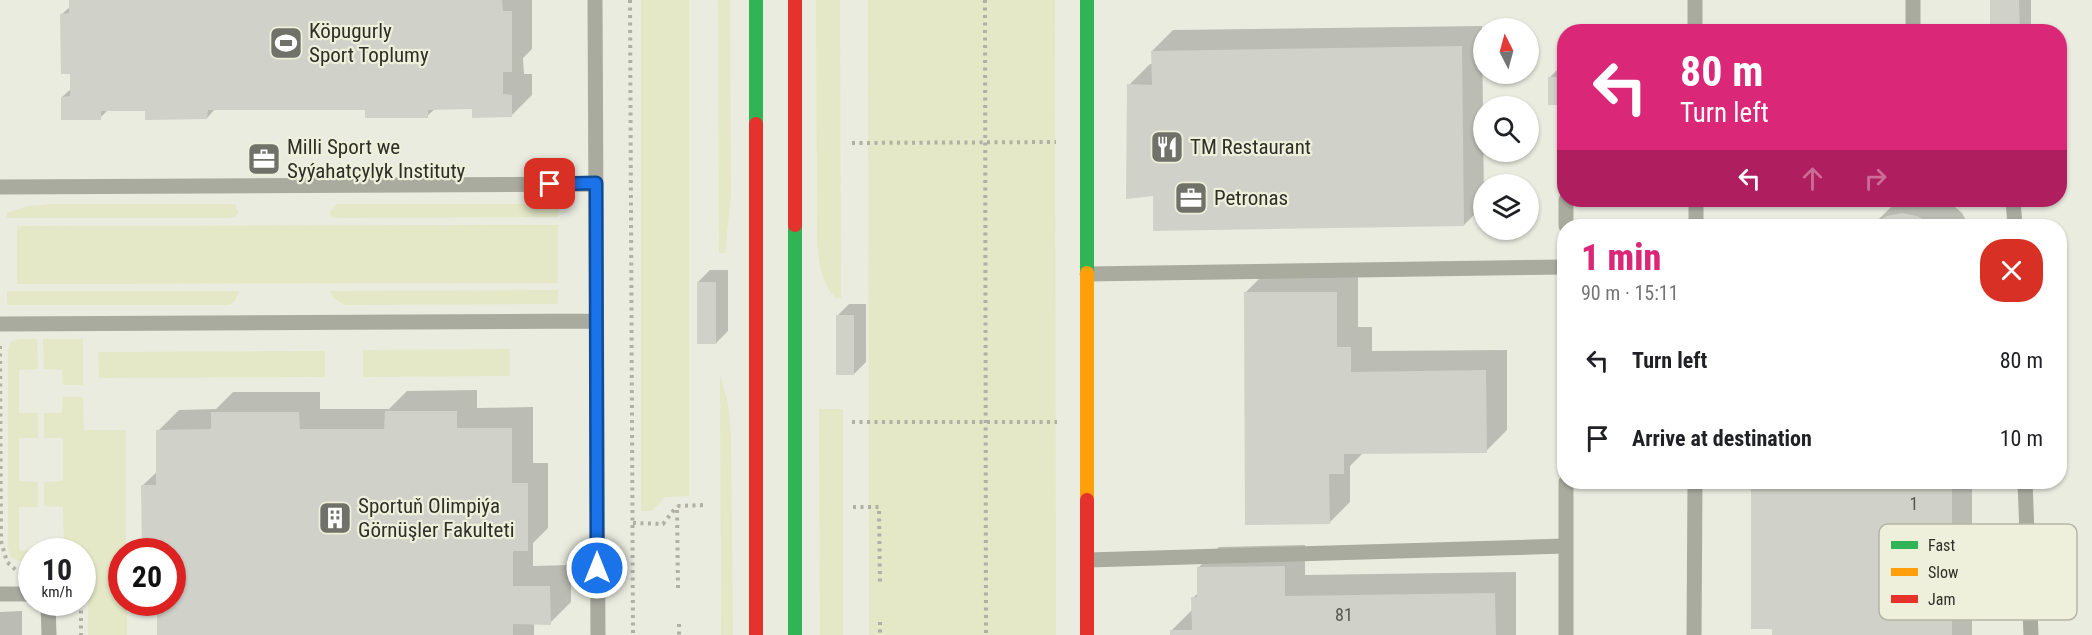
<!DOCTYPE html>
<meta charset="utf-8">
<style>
:root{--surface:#fff;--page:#f2f2f2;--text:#202124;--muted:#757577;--accent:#db2777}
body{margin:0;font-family:"Roboto Condensed",sans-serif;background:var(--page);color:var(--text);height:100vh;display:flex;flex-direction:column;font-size:22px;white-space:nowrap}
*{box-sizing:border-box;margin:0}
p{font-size:20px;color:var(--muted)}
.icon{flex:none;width:33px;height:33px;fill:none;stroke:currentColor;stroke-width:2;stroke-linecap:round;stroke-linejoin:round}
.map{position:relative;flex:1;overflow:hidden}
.panel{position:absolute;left:1557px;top:219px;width:510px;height:270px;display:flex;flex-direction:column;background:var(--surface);border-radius:24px;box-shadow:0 2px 4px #0004}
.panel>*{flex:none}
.guide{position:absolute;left:1557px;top:24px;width:510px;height:183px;border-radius:24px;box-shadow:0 2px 4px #0004;background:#db2777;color:#fff;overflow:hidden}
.needle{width:39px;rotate:354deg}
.fabs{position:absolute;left:1473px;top:18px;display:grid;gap:12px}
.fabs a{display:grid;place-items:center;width:66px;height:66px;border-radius:50%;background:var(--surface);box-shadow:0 2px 4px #0004;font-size:30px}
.speed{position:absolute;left:18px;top:538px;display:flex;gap:12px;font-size:30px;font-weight:700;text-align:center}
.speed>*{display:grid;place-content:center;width:78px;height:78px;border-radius:50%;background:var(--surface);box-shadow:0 2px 4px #0004;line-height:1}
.speed small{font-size:15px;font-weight:400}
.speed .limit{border:9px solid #d22;background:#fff;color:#111}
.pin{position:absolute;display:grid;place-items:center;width:51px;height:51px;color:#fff;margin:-26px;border-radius:12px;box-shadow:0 3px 9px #0006}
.me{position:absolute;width:66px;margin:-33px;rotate:0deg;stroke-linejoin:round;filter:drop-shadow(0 0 4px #0008)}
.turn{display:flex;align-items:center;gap:21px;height:126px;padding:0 24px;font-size:27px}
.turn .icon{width:78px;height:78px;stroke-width:2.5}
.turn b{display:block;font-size:42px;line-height:51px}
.lanes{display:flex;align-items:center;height:57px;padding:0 24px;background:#0003;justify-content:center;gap:30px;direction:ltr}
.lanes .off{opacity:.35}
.round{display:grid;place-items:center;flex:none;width:63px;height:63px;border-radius:24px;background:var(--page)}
.head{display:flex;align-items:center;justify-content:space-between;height:102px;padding:0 24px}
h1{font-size:36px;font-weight:800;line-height:45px;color:var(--accent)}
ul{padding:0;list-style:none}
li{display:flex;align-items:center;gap:18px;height:78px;padding:0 24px}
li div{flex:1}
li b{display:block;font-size:22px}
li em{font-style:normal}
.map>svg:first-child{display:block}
.green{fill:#e4e8c6}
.shadow{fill:#0003}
.building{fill:#d0d1c8}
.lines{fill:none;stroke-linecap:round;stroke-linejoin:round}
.path{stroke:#b0b0a7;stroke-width:4;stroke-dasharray:3 4.5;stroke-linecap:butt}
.lane{stroke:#aaab9f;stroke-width:15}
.fast{stroke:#30b455;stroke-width:14}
.slow{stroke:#ff9f0a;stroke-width:14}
.jam{stroke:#e5322d;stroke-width:14}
.route-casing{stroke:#114b97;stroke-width:15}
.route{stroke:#1a73e8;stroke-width:10}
.labels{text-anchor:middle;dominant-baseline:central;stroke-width:4.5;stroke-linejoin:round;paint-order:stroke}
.number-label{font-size:18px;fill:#56584f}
.poi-label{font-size:21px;fill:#2e2f27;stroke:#eef0dc;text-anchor:start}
.key{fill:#eef0dc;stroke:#b4b6a6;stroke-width:1.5}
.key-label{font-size:16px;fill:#2e2f27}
</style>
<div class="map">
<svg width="2092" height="635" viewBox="0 0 2092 635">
<rect width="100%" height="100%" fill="#eaece0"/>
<path class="green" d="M 641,0 L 689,0 L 689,496 L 665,497 L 652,511 L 641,511 Z
M 718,0 L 730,0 L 731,196 L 725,253 L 719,253 Z
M 816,0 L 840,0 L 841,298 L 836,298 C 820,283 819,261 817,241 Z
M 868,0 L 1055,0 L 1056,635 L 869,635 Z
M 52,204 L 231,204 L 236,205 L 238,213 L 235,217 L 228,218 L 7,218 L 7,213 L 28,206 Z
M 337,204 L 558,204 L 558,217 L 339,218 L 331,216 L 330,211 Z
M 558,225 L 558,283 L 17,284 L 17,226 Z
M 558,290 L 558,304 L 345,305 L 333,298 L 330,291 Z
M 7,291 L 239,291 L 235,301 L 229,305 L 7,305 Z
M 19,339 L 37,339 L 38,369 L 19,370 L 19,413 L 38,413 L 38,438 L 19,438 L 19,481 L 38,482 L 38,507 L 19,507 L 19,550 L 39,551 L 32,552 L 31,561 C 20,561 11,562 8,549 L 8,350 L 11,342 Z
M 43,339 L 83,339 L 83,385 L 63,385 L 62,370 L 44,369 Z
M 510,349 L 510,376 L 363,377 L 363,350 Z
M 325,351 L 325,377 L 99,378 L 98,352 Z
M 720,374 L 728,404 L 731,435 L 733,635 L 721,635 Z
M 63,397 L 83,397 L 84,430 L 126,430 L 126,552 L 122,552 L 122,603 L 127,603 L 127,635 L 88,635 L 88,561 L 83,561 L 82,552 L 45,552 L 45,550 L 64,550 L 63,507 L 44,506 L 44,482 L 63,481 L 63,438 L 44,438 L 44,413 L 62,413 Z
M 819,409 L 843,409 L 843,635 L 820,635 Z"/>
<path class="shadow" d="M 71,0 L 532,0 L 532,49 L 523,58 L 524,74 L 532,74 L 532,95 L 511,116 L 474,108 L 436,108 L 427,116 L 367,108 L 215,109 L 207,118 L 146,109 L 108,110 L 100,118 L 62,97 L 71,89 L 71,73 L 62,14 L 71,6 Z
M 1991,0 L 2031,0 L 2031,27 L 2027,32 L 1991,32 Z
M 1482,26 L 1484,205 L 1464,225 L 1154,195 L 1129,85 L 1150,64 L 1153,64 L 1152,51 L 1173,30 Z
M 1562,65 L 1564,65 L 1564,104 L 1550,104 L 1550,77 Z
M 1902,200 L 1947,200 L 1962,213 L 1969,226 L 1872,226 L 1896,202 Z
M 710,270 L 728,270 L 728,331 L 716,343 L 698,282 Z
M 1266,272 L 1358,272 L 1358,327 L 1372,327 L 1372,351 L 1507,350 L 1507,430 L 1486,451 L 1364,452 L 1350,466 L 1350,502 L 1329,523 L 1245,293 Z
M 849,304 L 866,304 L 866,362 L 854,374 L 837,316 Z
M 477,390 L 477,408 L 533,407 L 533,463 L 548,463 L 548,528 L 533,543 L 533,566 L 571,565 L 571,602 L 550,623 L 534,623 L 534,635 L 159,635 L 158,603 L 172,603 L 172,552 L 158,552 L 143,485 L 158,471 L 158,431 L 179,410 L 216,409 L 233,392 L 320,392 L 320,409 L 389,409 L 407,391 Z
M 1752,482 L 1972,482 L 1972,635 L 1774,635 L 1774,627 L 1752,627 Z
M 1305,545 L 1305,575 L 1516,572 L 1516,635 L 1171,635 L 1171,631 L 1192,610 L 1193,598 L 1199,592 L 1198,568 L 1219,547 Z
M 22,611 L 22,635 L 0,635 L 0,612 Z"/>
<path class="building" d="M 69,0 L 502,0 L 503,11 L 512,11 L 512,72 L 503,72 L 503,94 L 512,95 L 512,117 L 472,118 L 472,109 L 428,110 L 428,118 L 365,118 L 365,110 L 208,110 L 207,119 L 145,120 L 145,111 L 101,111 L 101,120 L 61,120 L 61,97 L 70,96 L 70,74 L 61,74 L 60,14 L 69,13 Z
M 1990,0 L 2019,0 L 2020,32 L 1990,32 Z
M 1462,46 L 1464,226 L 1153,231 L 1153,196 L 1126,199 L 1127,84 L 1152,85 L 1151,51 Z
M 1548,77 L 1564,77 L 1564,105 L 1548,105 Z
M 1902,213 L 1917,216 L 1935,226 L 1870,226 L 1887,216 Z
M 697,282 L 716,282 L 716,344 L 697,344 Z
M 1244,292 L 1337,292 L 1337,347 L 1351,347 L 1351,372 L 1486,370 L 1487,453 L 1344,454 L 1344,474 L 1329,474 L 1330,524 L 1245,525 Z
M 836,315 L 854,315 L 854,375 L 836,375 Z
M 385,411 L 457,411 L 457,428 L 512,428 L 512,483 L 528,483 L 528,551 L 513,551 L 513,586 L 550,586 L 551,625 L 513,624 L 513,635 L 157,635 L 157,603 L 172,603 L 172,552 L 142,552 L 141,485 L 156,485 L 156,430 L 211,429 L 211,412 L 299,412 L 300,429 L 384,429 Z
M 1751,482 L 1952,482 L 1952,635 L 1772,635 L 1772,629 L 1751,629 Z
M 1285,566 L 1285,596 L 1495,593 L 1496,635 L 1170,635 L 1170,630 L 1192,630 L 1191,597 L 1197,597 L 1197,567 Z"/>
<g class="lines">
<path class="path" d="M 630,0 L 633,635
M 985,0 L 986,635
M 852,143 L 1056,142
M 0,346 L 1,541 L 7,562 L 16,570
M 852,422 L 1057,422
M 853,507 L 879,507 L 880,586
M 633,523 L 663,524 L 677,506
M 678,588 L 677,506 L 705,505
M 81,603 L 81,635
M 880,622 L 880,635
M 679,624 L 679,635"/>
<path class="lane" d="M 595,0 L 598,635
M 1695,0 L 1695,32
M 1913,32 L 1913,0
M 0,187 L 596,184
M 1566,200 L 1566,226
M 2013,200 L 2015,226
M 1696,226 L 1696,200
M 1087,274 L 1564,267
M 0,324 L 596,321
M 2025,482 L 2031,635
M 1088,560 L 1566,546
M 0,594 L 32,594
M 48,603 L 49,635
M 1566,635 L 1566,482
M 1694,635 L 1695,482"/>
<path class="fast" d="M 756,0 L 756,124
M 1087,0 L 1087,273
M 795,225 L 795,635"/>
<path class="slow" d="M 1087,273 L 1087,500"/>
<path class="jam" d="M 795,0 L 795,225
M 756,124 L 756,635
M 1087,500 L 1087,635"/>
</g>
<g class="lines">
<g class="route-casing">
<path id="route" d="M 550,184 L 596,183 L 597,568"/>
</g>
<use href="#route" class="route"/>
</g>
<defs>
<g id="stadium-square" transform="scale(1.725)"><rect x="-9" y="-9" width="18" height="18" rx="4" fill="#707168" stroke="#eef0dc"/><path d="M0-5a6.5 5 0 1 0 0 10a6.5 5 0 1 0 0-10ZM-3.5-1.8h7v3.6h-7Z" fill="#fff"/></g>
<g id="restaurant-square" transform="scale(1.725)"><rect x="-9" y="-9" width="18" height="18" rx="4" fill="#707168" stroke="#eef0dc"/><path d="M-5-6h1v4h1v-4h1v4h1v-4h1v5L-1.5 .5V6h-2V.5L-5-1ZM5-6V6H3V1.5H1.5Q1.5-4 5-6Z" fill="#fff"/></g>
<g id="office-square" transform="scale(1.725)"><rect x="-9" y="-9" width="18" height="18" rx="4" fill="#707168" stroke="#eef0dc"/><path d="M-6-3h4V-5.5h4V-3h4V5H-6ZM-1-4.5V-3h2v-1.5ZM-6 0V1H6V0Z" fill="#fff"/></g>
<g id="building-square" transform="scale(1.725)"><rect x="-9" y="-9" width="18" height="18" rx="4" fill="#707168" stroke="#eef0dc"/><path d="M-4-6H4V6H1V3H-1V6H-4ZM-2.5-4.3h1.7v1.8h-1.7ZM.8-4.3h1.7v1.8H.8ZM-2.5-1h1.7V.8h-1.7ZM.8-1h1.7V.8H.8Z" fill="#fff"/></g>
</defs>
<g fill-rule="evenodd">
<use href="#stadium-square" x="286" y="43"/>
<use href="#restaurant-square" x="1167" y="147"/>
<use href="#office-square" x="264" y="159"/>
<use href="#office-square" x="1191" y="198"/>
<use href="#building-square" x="335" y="518"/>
</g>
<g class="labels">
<g class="number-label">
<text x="1914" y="503">1</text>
<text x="1344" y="614">81</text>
</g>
<g class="poi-label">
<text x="309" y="31">Köpugurly<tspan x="309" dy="24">Sport Toplumy</tspan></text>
<text x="287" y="147">Milli Sport we<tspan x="287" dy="24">Syýahatçylyk Instituty</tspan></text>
<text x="1190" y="147">TM Restaurant</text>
<text x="1214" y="198">Petronas</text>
<text x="358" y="506">Sportuň Olimpiýa<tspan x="358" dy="24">Görnüşler Fakulteti</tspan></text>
</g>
</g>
<rect x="1879" y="524" width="198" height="96" rx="9" class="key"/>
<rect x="1891" y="541" width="27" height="8" fill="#30b455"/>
<rect x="1891" y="568" width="27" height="8" fill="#ff9f0a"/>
<rect x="1891" y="595" width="27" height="8" fill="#e5322d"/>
<g class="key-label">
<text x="1928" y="551">Fast</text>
<text x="1928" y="578">Slow</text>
<text x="1928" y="605">Jam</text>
</g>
</svg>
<div class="fabs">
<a><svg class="needle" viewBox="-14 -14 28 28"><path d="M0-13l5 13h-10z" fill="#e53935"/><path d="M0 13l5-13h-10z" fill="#757577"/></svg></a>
<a><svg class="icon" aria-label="search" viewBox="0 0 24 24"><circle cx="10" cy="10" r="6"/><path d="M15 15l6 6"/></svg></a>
<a><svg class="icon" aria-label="layers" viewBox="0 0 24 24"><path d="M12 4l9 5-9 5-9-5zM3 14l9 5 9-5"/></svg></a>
</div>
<div class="speed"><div>10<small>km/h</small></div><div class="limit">20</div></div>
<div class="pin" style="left:550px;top:184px;background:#d93025"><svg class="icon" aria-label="arrive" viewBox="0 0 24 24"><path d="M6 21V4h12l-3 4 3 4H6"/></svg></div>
<svg class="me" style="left:597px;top:568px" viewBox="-20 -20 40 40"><circle r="17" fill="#1a73e8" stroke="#fff" stroke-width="3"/><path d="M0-11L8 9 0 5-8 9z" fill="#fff"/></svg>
<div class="guide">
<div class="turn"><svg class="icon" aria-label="left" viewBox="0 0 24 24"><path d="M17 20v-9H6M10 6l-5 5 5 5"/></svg><div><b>80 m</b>Turn left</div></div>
<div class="lanes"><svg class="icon" aria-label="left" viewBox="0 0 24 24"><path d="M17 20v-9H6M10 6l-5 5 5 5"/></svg><svg class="icon off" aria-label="ahead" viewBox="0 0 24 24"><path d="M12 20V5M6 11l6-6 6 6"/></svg><svg class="icon off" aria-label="right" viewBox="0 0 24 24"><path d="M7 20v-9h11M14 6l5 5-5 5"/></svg></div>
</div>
<section class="panel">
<div class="head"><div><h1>1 min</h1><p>90 m · 15:11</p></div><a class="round" style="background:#d93025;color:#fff"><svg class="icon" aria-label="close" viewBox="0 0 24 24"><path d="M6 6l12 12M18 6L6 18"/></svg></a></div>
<ul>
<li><svg class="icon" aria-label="left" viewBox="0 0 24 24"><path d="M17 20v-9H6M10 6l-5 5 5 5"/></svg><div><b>Turn left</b></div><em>80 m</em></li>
<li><svg class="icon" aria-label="arrive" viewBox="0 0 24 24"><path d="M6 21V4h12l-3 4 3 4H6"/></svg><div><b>Arrive at destination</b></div><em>10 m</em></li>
</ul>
</section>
</div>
